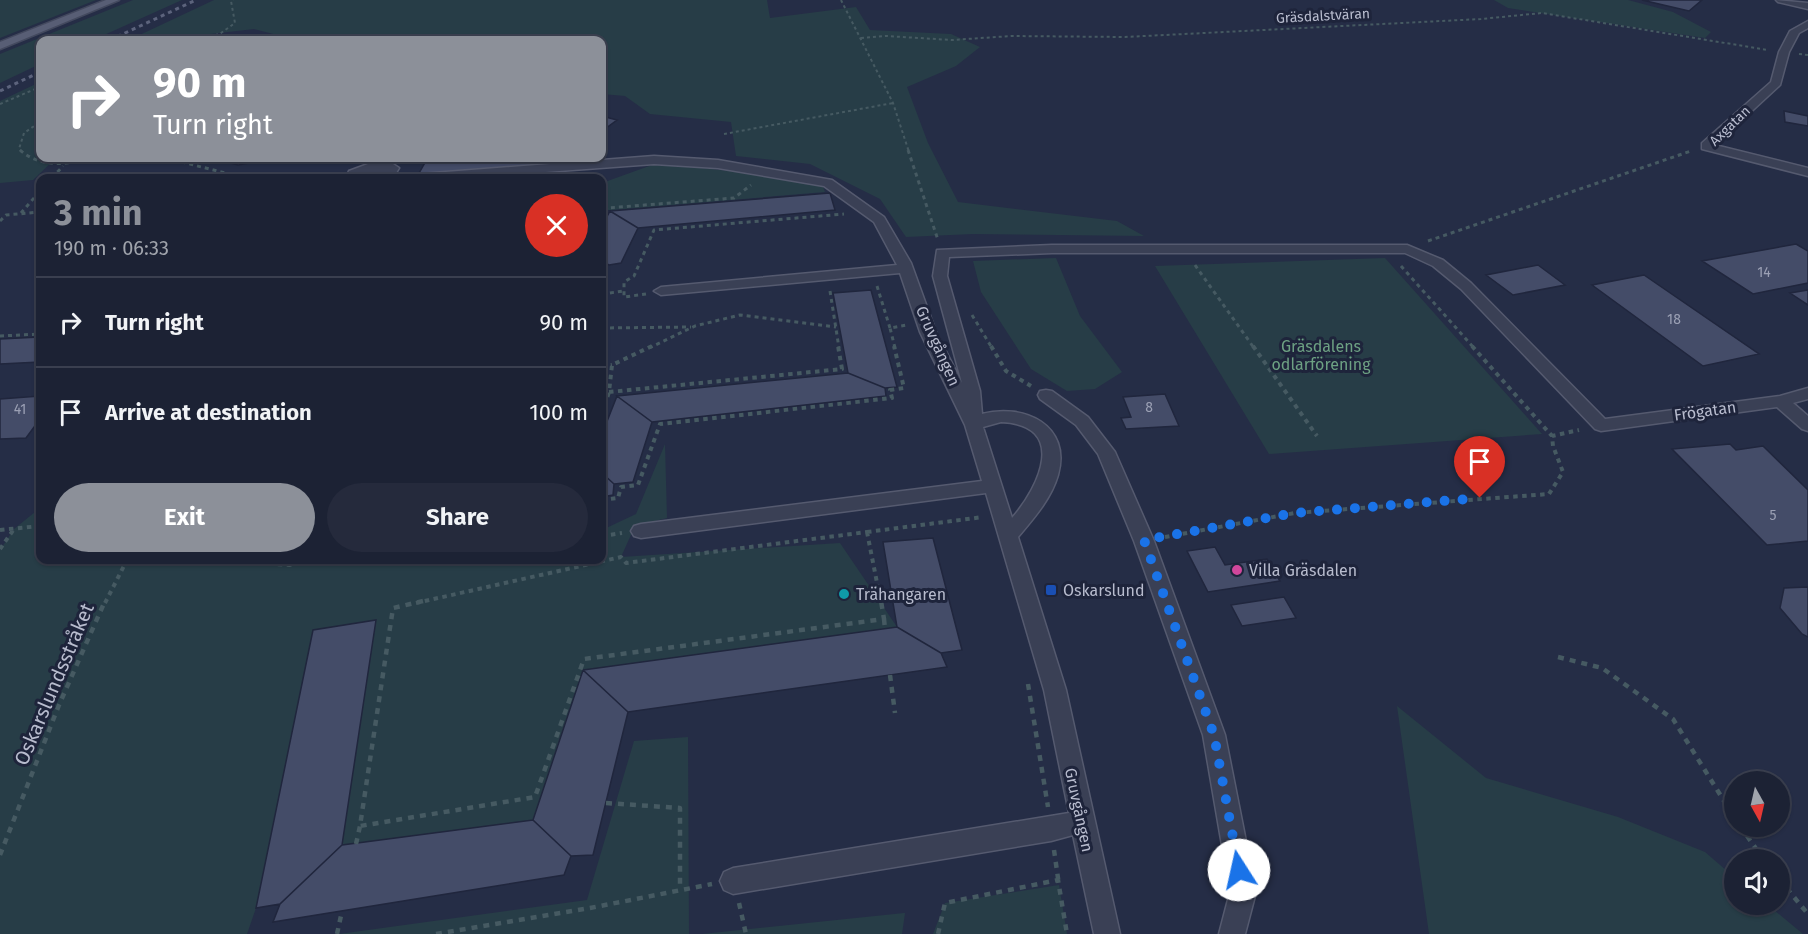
<!DOCTYPE html>
<meta charset="utf-8">
<style>
:root{--surface:#1c2234;--page:#252a3c;--text:#f1f3f6;--muted:#a0a4ac;--line:#3a3f4f;--accent:#8c9099}
body{margin:0;font-family:"Fira Sans",sans-serif;background:var(--page);color:var(--text);height:100vh;display:flex;flex-direction:column;font-size:22px;white-space:nowrap}
*{box-sizing:border-box;margin:0}
p{font-size:20px;color:var(--muted)}
.icon{flex:none;width:33px;height:33px;fill:none;stroke:currentColor;stroke-width:2;stroke-linecap:round;stroke-linejoin:round}
.map{position:relative;flex:1;overflow:hidden}
.side{position:absolute;left:36px;top:174px;width:570px;height:390px;display:flex;flex-direction:column;background:var(--surface);border-radius:12px;box-shadow:0 2px 4px #0004,0 0 0 2px var(--line)}
.side>*{flex:none}
.guide{position:absolute;left:36px;top:36px;width:570px;height:126px;border-radius:12px;box-shadow:0 2px 4px #0004,0 0 0 2px var(--line);background:#8c9099;color:#fff;overflow:hidden}
.needle{width:39px;rotate:172deg}
.buttons{position:absolute;left:1724px;top:771px;display:grid;gap:12px}
.buttons a{display:grid;place-items:center;width:66px;height:66px;border-radius:50%;background:var(--surface);box-shadow:0 2px 4px #0004,0 0 0 2px var(--line);font-size:30px}
.pin{position:absolute;display:grid;place-items:center;width:51px;height:51px;color:#fff;margin:-62px -26px;border-radius:50% 50% 50% 0;rotate:-45deg;box-shadow:0 0 6px #0007}
.pin .icon{rotate:45deg}
.me{position:absolute;width:66px;margin:-33px;rotate:350deg;stroke-linejoin:round;filter:drop-shadow(0 0 4px #0008)}
.turn{display:flex;align-items:center;gap:21px;height:126px;padding:0 18px;font-size:27px}
.turn .icon{width:78px;height:78px;stroke-width:2.5}
.turn b{display:block;font-size:42px;line-height:51px}
.round{display:grid;place-items:center;flex:none;width:63px;height:63px;border-radius:32px;background:var(--page)}
.overview{display:flex;align-items:center;justify-content:space-between;height:102px;padding:0 18px}
h1{font-size:36px;font-weight:700;line-height:45px;color:var(--accent)}
.action{display:flex;gap:12px;margin-top:auto;padding:12px 18px}
.action a{flex:1;height:69px;border-radius:36px;background:var(--accent);color:#fff;font-size:24px;font-weight:700;line-height:69px;text-align:center}
.action a+a{background:var(--page);color:var(--text)}
ul{padding:0;list-style:none}
li{display:flex;align-items:center;gap:18px;height:90px;padding:0 18px;border-top:2px solid var(--line)}
li div{flex:1}
li b{display:block;font-size:22px}
li em{font-style:normal}
.map>svg:first-child{display:block}
.green{fill:#273d47}
.building{fill:#444c68;stroke:#20263d;stroke-width:1.5}
.lines{fill:none;stroke-linecap:round;stroke-linejoin:round}
.minor-casing{stroke:#555a6f;stroke-width:3}
.major-casing{stroke:#43495e;stroke-width:3}
.path-far3{stroke:#465a62;stroke-width:2;stroke-dasharray:3 3;stroke-linecap:butt}
.path-far2{stroke:#465a62;stroke-width:3;stroke-dasharray:4 4;stroke-linecap:butt}
.path-far1{stroke:#465a62;stroke-width:4;stroke-dasharray:4.5 4.5;stroke-linecap:butt}
.path{stroke:#465a62;stroke-width:4.5;stroke-dasharray:6 6;stroke-linecap:butt}
.minor{fill:#3a4055;fill-rule:evenodd}
.major{fill:#585e75;fill-rule:evenodd}
.rail{stroke:#5c637c;stroke-width:3;stroke-dasharray:4 4;stroke-linecap:butt}
.route{stroke:#1a73e8;stroke-width:10;stroke-dasharray:0 18}
.hotel-dot{fill:#d1479c;stroke:#1e243b;stroke-width:2}
.transit-dot{fill:#1a4fb4;stroke:#1e243b;stroke-width:2}
.culture-dot{fill:#0f9aa8;stroke:#1e243b;stroke-width:2}
.labels{text-anchor:middle;dominant-baseline:central;stroke-width:6;stroke-linejoin:round;paint-order:stroke}
.far-street-label{font-size:14px;fill:#b8bcce;stroke:#1e243b}
.number-label{font-size:14px;fill:#9ba0b4}
.street-label{font-size:16px;fill:#b8bcce;stroke:#1e243b}
.park-label{font-size:16px;fill:#6da183;stroke:#1e243b}
.poi-label{font-size:16px;fill:#b8bcce;stroke:#1e243b;text-anchor:start}
.near-street-label{font-size:20px;fill:#b8bcce;stroke:#1e243b}
</style>
<div class="map">
<svg width="1808" height="934" viewBox="0 0 1808 934">
<rect width="100%" height="100%" fill="#252d46"/>
<path class="green" d="M 0,0 L 96,0 L 0,38 Z
M 133,0 L 182,0 L 93,40 L 40,40 L 40,64 L 0,83 L 0,54 Z
M 214,0 L 767,0 L 770,18 L 856,7 L 870,30 L 951,34 L 980,47 L 956,66 L 907,87 L 928,143 L 958,202 L 1117,221 L 1144,236 L 973,234 L 906,237 L 880,199 L 810,164 L 736,156 L 731,122 L 650,114 L 625,96 L 602,94 L 602,40 L 272,40 L 277,35 L 254,29 L 202,35 L 190,40 L 129,40 Z
M 1494,0 L 1628,0 L 1673,12 L 1711,32 L 1705,38 L 1508,8 Z
M 40,82 L 40,158 L 56,158 L 33,180 L 0,183 L 0,101 Z
M 652,165 C 711,167 764,175 822,184 L 825,192 L 602,211 L 602,183 Z
M 1056,258 L 1080,316 L 1122,372 L 1095,389 L 1067,391 L 1031,369 L 981,292 L 973,261 Z
M 1385,258 L 1542,434 L 1269,454 L 1155,266 Z
M 665,444 L 667,518 L 635,526 L 621,557 L 840,543 L 897,627 L 583,670 L 533,820 L 342,845 L 376,620 L 313,630 L 256,908 L 247,934 L 0,934 L 0,550 L 14,529 L 40,508 L 40,560 L 602,560 L 602,530 L 636,514 Z
M 1397,706 L 1486,778 L 1618,817 L 1705,852 L 1734,877 L 1734,904 L 1768,905 L 1803,934 L 1429,934 Z
M 688,737 L 689,934 L 339,934 L 587,900 L 634,741 Z
M 1059,885 L 1067,934 L 933,934 L 945,903 Z
M 905,913 L 902,934 L 702,934 L 904,913 Z"/>
<path class="building" d="M 1642,0 L 1702,0 L 1689,11 Z
M 1784,111 L 1808,116 L 1808,126 L 1785,122 Z
M 602,116 L 617,120 L 602,131 Z
M 212,158 L 276,158 L 238,165 Z
M 422,158 L 561,158 L 550,165 L 418,175 L 427,159 Z
M 830,193 L 835,210 L 638,228 L 610,211 Z
M 610,211 L 638,228 L 621,263 L 609,265 L 602,260 L 602,226 Z
M 1796,244 L 1808,251 L 1808,283 L 1753,294 L 1702,261 Z
M 1538,265 L 1565,285 L 1513,295 L 1486,275 Z
M 1644,275 L 1759,354 L 1703,366 L 1592,285 Z
M 871,290 L 897,387 L 885,388 L 848,373 L 833,293 Z
M 1808,290 L 1808,305 L 1790,293 Z
M 40,337 L 40,362 L 0,364 L 0,339 Z
M 848,373 L 885,388 L 886,396 L 652,422 L 617,396 Z
M 1165,394 L 1179,426 L 1126,429 L 1121,418 L 1131,417 L 1123,397 Z
M 40,396 L 40,419 L 26,438 L 0,439 L 0,399 Z
M 617,396 L 652,422 L 633,482 L 614,484 L 602,473 L 602,434 Z
M 1730,444 L 1736,450 L 1763,446 L 1808,490 L 1808,541 L 1767,545 L 1672,449 Z
M 602,473 L 614,484 L 613,495 L 602,497 Z
M 933,538 L 962,650 L 941,653 L 897,627 L 883,542 Z
M 1215,547 L 1225,565 L 1267,559 L 1280,581 L 1208,592 L 1187,551 Z
M 1808,587 L 1808,637 L 1802,634 L 1780,608 L 1784,588 Z
M 1284,597 L 1296,618 L 1242,626 L 1231,605 Z
M 376,620 L 342,845 L 280,904 L 256,908 L 313,630 Z
M 897,627 L 941,653 L 947,667 L 628,712 L 583,670 Z
M 583,670 L 628,712 L 593,855 L 571,856 L 533,820 Z
M 533,820 L 571,856 L 564,875 L 273,922 L 280,904 L 342,845 Z"/>
<g class="lines">
<g class="minor-casing">
<path id="minor" d="M 1776,0 L 1808,3 L 1808,9 L 1778,2 Z
M 1808,21 L 1808,28 L 1799,33 L 1789,52 L 1780,85 L 1715,145 L 1808,168 L 1808,176 L 1702,149 L 1702,143 L 1771,82 L 1779,52 L 1790,31 Z
M 654,156 L 718,160 L 832,180 L 884,217 L 911,263 L 936,332 L 962,383 L 933,276 L 937,250 L 1052,245 L 1407,245 L 1443,260 L 1471,283 L 1605,419 L 1780,396 L 1808,388 L 1808,399 L 1793,403 L 1808,416 L 1808,431 L 1802,429 L 1777,407 L 1601,431 L 1595,429 L 1461,289 L 1433,266 L 1405,253 L 1052,253 L 949,257 L 947,276 L 980,391 L 982,414 C 1024,403 1072,425 1058,475 C 1051,499 1034,518 1018,537 L 1066,690 L 1120,934 L 1094,934 L 1073,835 L 1051,841 L 733,894 L 724,890 L 720,881 L 724,872 L 733,868 L 1069,813 L 1044,690 L 986,493 L 641,538 L 634,536 L 631,531 L 634,526 L 641,524 L 982,481 L 965,425 L 920,332 L 900,273 L 661,295 L 654,291 L 661,287 L 897,265 L 874,222 L 824,186 L 718,168 L 654,164 L 463,178 L 414,178 L 420,174 ZM 1001,422 C 1068,425 1040,486 1012,518 L 983,427 Z
M 368,164 L 393,164 L 399,168 L 393,178 L 381,178 L 385,172 C 368,172 359,179 346,178 L 349,171 Z
M 1046,390 L 1052,391 L 1088,417 L 1115,452 L 1154,541 L 1225,735 L 1256,892 L 1245,934 L 1219,934 L 1230,892 L 1203,735 L 1134,541 L 1098,454 L 1076,425 L 1040,399 L 1038,395 L 1040,391 Z"/>
</g>
<g class="major-casing">
<path id="major" d="M 106,0 L 119,0 L 0,49 L 0,42 Z"/>
</g>
<path class="path-far3" d="M 841,0 L 893,103 L 909,152
M 861,38 L 886,36 L 952,40 L 1011,36 L 1125,37 L 1481,19 L 1542,13 L 1768,50
M 204,40 L 221,33 L 235,23 L 231,1 L 233,0
M 1799,54 L 1808,55
M 0,104 L 40,87
M 724,134 L 893,103
M 22,152 L 19,149 L 24,133 L 40,122"/>
<path class="path-far2" d="M 20,150 C 41,169 70,164 96,158
M 908,150 L 938,240
M 166,158 L 245,178
M 52,178 L 63,166
M 21,213 L 40,191
M 602,219 L 607,208 L 734,198 L 751,185
M 0,221 L 6,215 L 40,212
M 1428,241 L 1691,151
M 1195,265 L 1254,348
M 1401,266 L 1474,348
M 877,286 L 890,328
M 830,291 L 839,348
M 602,294 L 624,291
M 646,294 L 624,297 L 624,282 L 634,276 L 654,230 L 844,214
M 972,315 L 992,348
M 602,328 L 691,327
M 0,336 L 40,334
M 649,348 L 695,326 L 740,315 L 836,327
M 895,348 L 890,328 L 907,325"/>
<path class="path-far1" d="M 991,346 L 1006,371 L 1031,386
M 1253,346 L 1317,436
M 1472,346 L 1552,436
M 602,367 L 612,365
M 609,392 L 842,369 L 838,346
M 602,414 L 609,392 L 612,365 L 652,346
M 602,500 L 618,498 L 621,487 L 638,485 L 660,424 L 892,398 L 890,390 L 904,388 L 894,346
M 0,530 L 40,526
M 867,532 L 881,603
M 867,532 L 983,517
M 602,536 L 622,533
M 1165,537 L 1295,513 L 1549,494 L 1563,472 L 1553,446 L 1552,436 L 1579,430
M 0,549 L 14,529
M 224,560 L 289,565 L 326,560
M 105,603 L 127,560
M 416,603 L 621,557 L 626,563 L 867,532"/>
<path class="path" d="M 423,601 L 393,608 L 360,826 L 535,797 L 584,659 L 884,619 L 881,601
M 884,619 L 885,629
M 1558,657 L 1602,668 L 1673,719 L 1734,817
M 890,675 L 895,713
M 1028,684 L 1048,807
M 606,803 L 680,808 L 680,889
M 1740,826 L 1764,860
M 356,844 L 360,826
M 1054,850 L 1059,885
M 0,855 L 59,705 L 105,601
M 1779,879 L 1808,914
M 739,903 L 746,934
M 337,934 L 342,911
M 436,934 L 590,908 L 712,884
M 938,934 L 945,903 L 1058,880 L 1067,934"/>
<use href="#minor" class="minor"/>
<use href="#major" class="major"/>
<path class="rail" d="M 110,40 L 196,0
M 0,91 L 40,72"/>
</g>
<g class="lines">
<path class="route" d="M 1239,870 L 1214,735 L 1144,540 L 1295,513 L 1480,498"/>
</g>
<circle class="hotel-dot" cx="1237" cy="570" r="6"/>
<rect class="transit-dot" x="1045" y="584" width="12" height="12" rx="3"/>
<circle class="culture-dot" cx="844" cy="594" r="6"/>
<g class="labels">
<g class="far-street-label">
<text transform="translate(1323 16) rotate(-3)">Gräsdalstväran</text>
<text transform="translate(1730 126) rotate(-44)">Axgatan</text>
</g>
<g class="number-label">
<text x="1764" y="272">14</text>
<text x="1674" y="319">18</text>
<text x="1149" y="407">8</text>
<text x="20" y="409">41</text>
<text x="1773" y="515">5</text>
</g>
<g class="street-label">
<text transform="translate(938 346) rotate(66)">Gruvgången</text>
<text transform="translate(1705 411) rotate(-8)">Frögatan</text>
<text transform="translate(1079 810) rotate(78)">Gruvgången</text>
</g>
<g class="park-label">
<text x="1321" y="346">Gräsdalens<tspan x="1321" dy="18">odlarförening</tspan></text>
</g>
<g class="poi-label">
<text x="1249" y="570">Villa Gräsdalen</text>
<text x="1063" y="590">Oskarslund</text>
<text x="856" y="594">Trähangaren</text>
</g>
<g class="near-street-label">
<text transform="translate(54 684) rotate(-67)">Oskarslundsstråket</text>
</g>
</g>
</svg>
<div class="buttons">
<a><svg class="needle" viewBox="-14 -14 28 28"><path d="M0-13l5 13h-10z" fill="#e53935"/><path d="M0 13l5-13h-10z" fill="#a0a4ac"/></svg></a>
<a><svg class="icon" aria-label="sound" viewBox="0 0 24 24"><path d="M4 9h4l5-4v14l-5-4H4zM17 9q2 3 0 6"/></svg></a>
</div>
<div class="pin" style="left:1480px;top:498px;background:#d93025"><svg class="icon" aria-label="arrive" viewBox="0 0 24 24"><path d="M6 21V4h12l-3 4 3 4H6"/></svg></div>
<svg class="me" style="left:1239px;top:870px" viewBox="-20 -20 40 40"><circle r="19" fill="#fff"/><path d="M0-13L10 11 0 6-10 11z" fill="#1a73e8"/></svg>
<div class="guide">
<div class="turn"><svg class="icon" aria-label="right" viewBox="0 0 24 24"><path d="M7 20v-9h11M14 6l5 5-5 5"/></svg><div><b>90 m</b>Turn right</div></div>
</div>
<section class="side">
<div class="overview"><div><h1>3 min</h1><p>190 m · 06:33</p></div><a class="round" style="background:#d93025;color:#fff"><svg class="icon" aria-label="close" viewBox="0 0 24 24"><path d="M6 6l12 12M18 6L6 18"/></svg></a></div>
<ul>
<li><svg class="icon" aria-label="right" viewBox="0 0 24 24"><path d="M7 20v-9h11M14 6l5 5-5 5"/></svg><div><b>Turn right</b></div><em>90 m</em></li>
<li><svg class="icon" aria-label="arrive" viewBox="0 0 24 24"><path d="M6 21V4h12l-3 4 3 4H6"/></svg><div><b>Arrive at destination</b></div><em>100 m</em></li>
</ul>
<div class="action"><a>Exit</a><a>Share</a></div>
</section>
</div>
